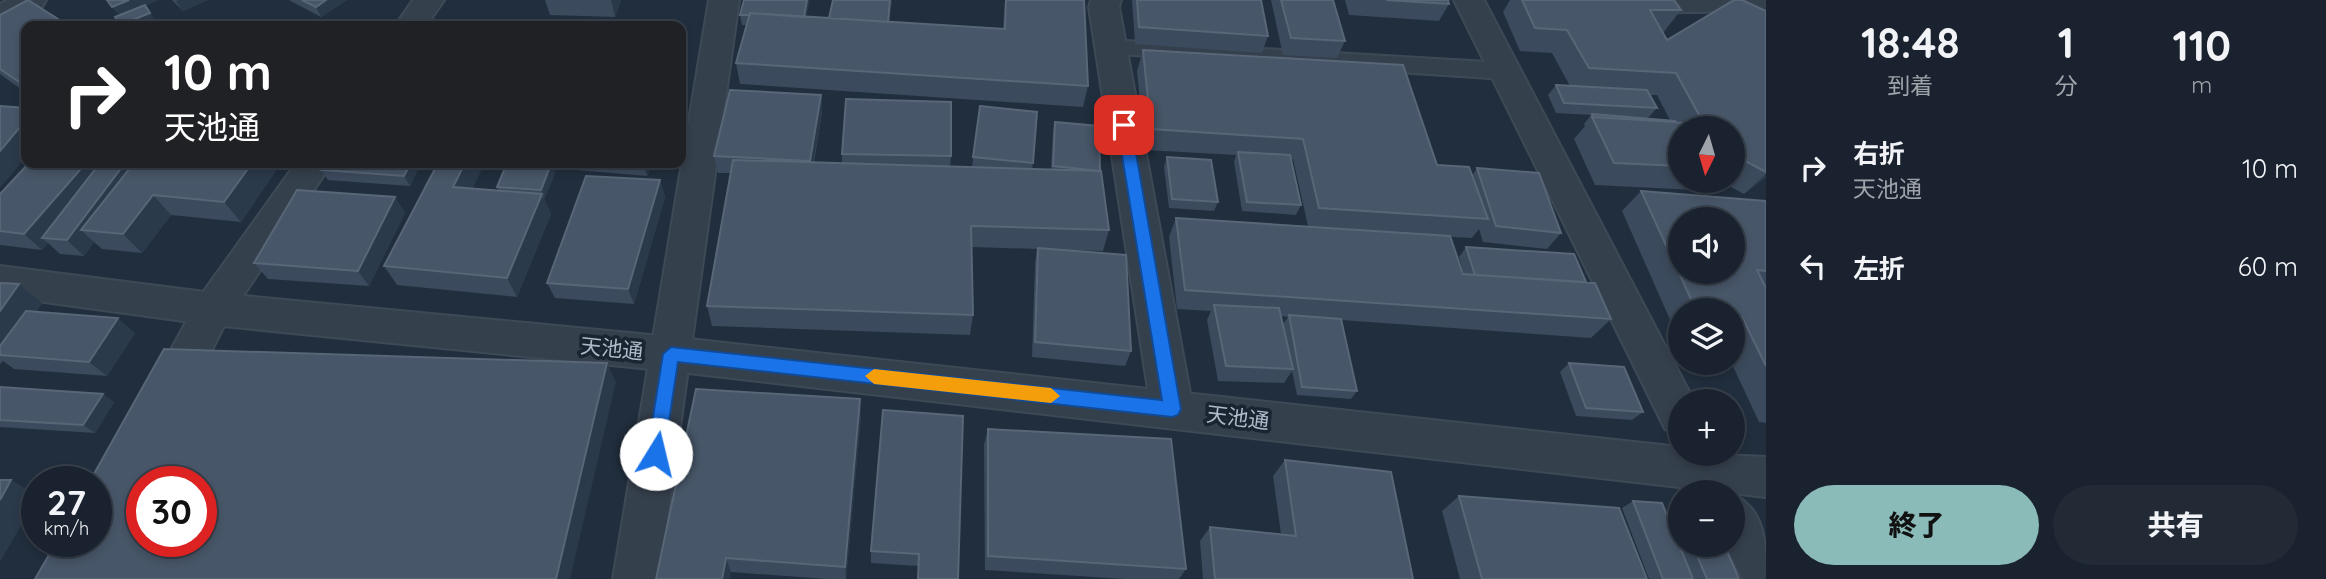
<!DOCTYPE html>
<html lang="ja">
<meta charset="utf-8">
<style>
:root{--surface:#19222e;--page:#222a36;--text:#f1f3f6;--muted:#9fa4aa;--line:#373f4a;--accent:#8bbbb9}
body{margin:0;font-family:Quicksand,"Noto Sans JP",sans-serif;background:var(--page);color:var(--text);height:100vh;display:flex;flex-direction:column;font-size:26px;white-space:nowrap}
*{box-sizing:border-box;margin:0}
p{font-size:23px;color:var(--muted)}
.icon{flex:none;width:38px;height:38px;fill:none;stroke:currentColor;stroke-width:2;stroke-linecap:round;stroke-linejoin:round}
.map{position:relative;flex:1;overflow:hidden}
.details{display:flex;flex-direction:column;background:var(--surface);width:560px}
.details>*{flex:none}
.banner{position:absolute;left:21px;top:21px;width:665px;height:147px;border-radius:14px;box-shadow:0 4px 10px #0003,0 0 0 2px var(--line);background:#202124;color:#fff;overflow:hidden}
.needle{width:46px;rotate:185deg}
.tools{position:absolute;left:1668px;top:116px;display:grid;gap:14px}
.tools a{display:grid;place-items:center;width:77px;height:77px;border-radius:50%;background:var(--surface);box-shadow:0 4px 10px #0003,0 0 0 2px var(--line);font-size:35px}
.speed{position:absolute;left:21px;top:466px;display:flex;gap:14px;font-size:35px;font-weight:700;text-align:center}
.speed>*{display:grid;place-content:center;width:91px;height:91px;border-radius:50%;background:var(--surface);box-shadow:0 4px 10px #0003,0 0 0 2px var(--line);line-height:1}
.speed small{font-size:18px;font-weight:400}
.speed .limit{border:10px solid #d22;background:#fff;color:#111}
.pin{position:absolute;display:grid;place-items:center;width:60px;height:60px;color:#fff;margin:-30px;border-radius:14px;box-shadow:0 4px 10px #0006}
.me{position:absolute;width:77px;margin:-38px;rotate:9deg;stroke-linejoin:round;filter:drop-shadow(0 0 5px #0008)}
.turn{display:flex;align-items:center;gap:24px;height:147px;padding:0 28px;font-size:32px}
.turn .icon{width:91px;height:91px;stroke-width:2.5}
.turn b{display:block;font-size:49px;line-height:60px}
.eta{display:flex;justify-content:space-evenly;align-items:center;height:119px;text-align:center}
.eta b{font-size:42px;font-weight:800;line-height:49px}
.cta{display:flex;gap:14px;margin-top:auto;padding:14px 28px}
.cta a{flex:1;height:80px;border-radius:42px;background:var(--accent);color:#111;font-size:28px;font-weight:800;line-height:80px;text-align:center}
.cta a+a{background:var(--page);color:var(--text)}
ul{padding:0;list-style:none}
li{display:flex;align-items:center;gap:21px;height:98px;padding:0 28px}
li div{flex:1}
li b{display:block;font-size:26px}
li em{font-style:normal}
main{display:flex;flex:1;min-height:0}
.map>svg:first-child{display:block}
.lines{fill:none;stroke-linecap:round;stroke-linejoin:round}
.service-casing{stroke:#3e4956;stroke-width:4}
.minor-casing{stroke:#3e4956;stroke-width:4}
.tertiary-casing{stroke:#3e4956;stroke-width:4}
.service{fill:#35404d;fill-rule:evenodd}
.minor{fill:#35404d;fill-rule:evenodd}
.tertiary{fill:#35404d;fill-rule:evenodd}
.wall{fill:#3b4a5c;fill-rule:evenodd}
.shaded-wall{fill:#2b3a4b}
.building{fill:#475668;stroke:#586677;stroke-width:2;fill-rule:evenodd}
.route{fill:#1a73e8;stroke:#114b97;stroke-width:2}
.slow{fill:#f59e0b}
.labels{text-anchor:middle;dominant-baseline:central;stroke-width:7;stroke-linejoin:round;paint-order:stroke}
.street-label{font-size:21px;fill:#b0bac9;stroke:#1a2532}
</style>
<main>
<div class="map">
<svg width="1766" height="579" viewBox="0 0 1766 579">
<rect width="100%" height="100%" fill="#212e3d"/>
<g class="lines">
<g class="service-casing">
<path id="service" d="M 1111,40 L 1505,63 L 1513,65 L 1517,71 L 1513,77 L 1505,79 L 1103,53 L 1100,48 L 1103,43 Z"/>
</g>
<g class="minor-casing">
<path id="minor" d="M 7,0 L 46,0 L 42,7 L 0,26 L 0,4 Z
M 413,0 L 444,0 L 426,26 L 395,26 Z
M 709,0 L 739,0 L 659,579 L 613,579 Z
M 1091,0 L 1121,0 L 1119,7 L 1193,409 L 1187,422 L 1172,427 L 1157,422 L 1151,409 L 1089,7 Z
M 1454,0 L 1484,0 L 1694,401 L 1680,401 L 1680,435 L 1665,429 Z
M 1611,0 L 1766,0 L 1766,11 L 1624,13 L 1613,10 L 1609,3 Z
M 296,163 L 332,163 L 227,320 L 182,409 L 167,414 L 152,409 L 146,396 L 199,298 Z
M 1732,494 C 1766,509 1766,544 1766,579 L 1743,579 L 1724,544 L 1732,544 Z"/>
</g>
<g class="tertiary-casing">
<path id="tertiary" d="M 0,266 L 213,293 L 671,337 L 1680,447 L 1680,453 L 1766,457 L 1766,497 L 671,371 L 213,325 L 0,296 Z"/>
</g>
<use href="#service" class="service"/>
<use href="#minor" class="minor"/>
<use href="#tertiary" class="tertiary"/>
</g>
<path class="wall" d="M 172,0 L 208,0 L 183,11 Z
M 289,0 L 347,0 L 321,17 Z
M 545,0 L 621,0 L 615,17 L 550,15 Z
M 833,0 L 892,0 L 889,22 L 1003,29 L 1005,0 L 1084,0 L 1088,86 L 1083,107 L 740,84 L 736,63 L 747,25 L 742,25 L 740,15 L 829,18 Z
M 1132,0 L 1261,0 L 1268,36 L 1262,53 L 1135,44 Z
M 1271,0 L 1333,0 L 1345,41 L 1337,58 L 1283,55 Z
M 1345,0 L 1448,0 L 1449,4 L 1439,21 L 1349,15 Z
M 1510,0 L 1674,0 L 1681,10 L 1663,33 L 1667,40 L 1766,11 L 1766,177 L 1744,194 L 1718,180 L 1732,180 L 1732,128 L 1680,128 L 1680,180 L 1705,180 L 1696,190 L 1595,185 L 1574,139 L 1585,126 L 1584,124 L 1591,115 L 1556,113 L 1548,95 L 1556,85 L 1570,86 L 1552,53 L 1520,51 L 1503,12 ZM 1649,95 L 1657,95 L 1670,120 L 1648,118 L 1657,108 Z
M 0,15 L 26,26 L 26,93 L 0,74 Z
M 1143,50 L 1437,165 L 1472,176 L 1477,168 L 1561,233 L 1547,249 L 1483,242 L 1479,229 L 1472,238 L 1450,237 L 1463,274 L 1464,274 L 1459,257 L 1466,247 L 1586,282 L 1611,319 L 1591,338 L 1341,320 L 1357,391 L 1351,399 L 1297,395 L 1292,371 L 1284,383 L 1218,381 L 1207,320 L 1211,311 L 1177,309 L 1169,237 L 1176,218 L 1308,226 L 1293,159 L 1291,159 L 1301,205 L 1296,215 L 1242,211 L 1234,162 L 1236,155 L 1145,150 L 1137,71 ZM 1281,316 L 1288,317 L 1283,324 Z
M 821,95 L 822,112 L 814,163 L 842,164 L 842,154 L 951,156 L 950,167 L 972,167 L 980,106 L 1033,163 L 1032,169 L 1051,170 L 1053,132 L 1055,122 L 1099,171 L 1109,230 L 1103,251 L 1066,250 L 1131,351 L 1125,366 L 1032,357 L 1035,264 L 1037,249 L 972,247 L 973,315 L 970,335 L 712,326 L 707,306 L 731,173 L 718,173 L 714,156 Z
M 1167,157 L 1218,202 L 1214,211 L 1169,208 L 1164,167 Z
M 29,163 L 281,163 L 241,222 L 171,215 L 142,253 L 102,249 L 94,242 L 84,256 L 60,254 L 48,243 L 42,250 L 0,245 L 0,194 Z
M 485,163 L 472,188 L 498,190 L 497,187 L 506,164 L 488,163 L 652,163 L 647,176 L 553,168 L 555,173 L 544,199 L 551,214 L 517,297 L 397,285 L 384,266 Z
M 419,167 L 410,186 L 328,180 L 321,170 Z
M 660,180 L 665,197 L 634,304 L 555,298 L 547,283 Z
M 1641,191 L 1766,201 L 1766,423 L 1759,422 L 1731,362 L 1732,362 L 1732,310 L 1680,310 L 1680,332 L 1675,331 L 1622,211 Z
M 395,197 L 405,213 L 369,286 L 268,279 L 254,263 Z
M 0,283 L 19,284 L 42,303 L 36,312 L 135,333 L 107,376 L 14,369 L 3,361 L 0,364 Z
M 1569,363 L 1643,412 L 1632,420 L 1576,416 L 1560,372 Z
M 0,387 L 114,402 L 95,433 L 0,427 Z
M 861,416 L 846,579 L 827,579 L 731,572 L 656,579 Z
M 963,416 L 918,566 L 871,563 L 871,551 Z
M 988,429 L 1186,569 L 1179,579 L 1125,579 L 985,570 L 984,445 Z
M 1285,460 L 1413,579 L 1203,579 L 1200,541 L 1210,527 L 1281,534 L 1273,476 Z
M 1459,496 L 1647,579 L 1460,579 L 1442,511 Z
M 1633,501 L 1671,526 L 1680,521 L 1680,544 L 1724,544 L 1739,579 L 1649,579 L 1622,508 Z"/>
<path class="shaded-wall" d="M 129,0 L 159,0 L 146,6 L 157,23 L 149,26 L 121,26 L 120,25 L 120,17 L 112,7 Z
M 179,0 L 208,0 L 183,11 L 176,1 Z
M 326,0 L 347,0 L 321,17 L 316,7 Z
M 611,0 L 621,0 L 615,17 Z
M 807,0 L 810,0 L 804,28 L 803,18 Z
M 890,0 L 892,0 L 888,32 L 888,22 Z
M 821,95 L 822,112 L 811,177 L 810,161 Z
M 26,120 L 26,157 L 0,188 L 0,151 Z
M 86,163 L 115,163 L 42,238 L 48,243 L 42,250 L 24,234 Z
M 125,163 L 152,163 L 81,230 L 94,242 L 84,256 L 67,240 Z
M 252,163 L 281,163 L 241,222 L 224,202 Z
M 411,163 L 417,163 L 419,167 L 410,186 L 404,176 Z
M 465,163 L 485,163 L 463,207 L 453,187 Z
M 643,163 L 652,163 L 647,176 Z
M 551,164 L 555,173 L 545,199 L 541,190 Z
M 1766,174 L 1766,177 L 1744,194 Z
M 660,180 L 665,197 L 634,304 L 628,289 Z
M 542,194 L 551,214 L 517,297 L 507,278 Z
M 153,195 L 171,215 L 142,253 L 123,234 Z
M 395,197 L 405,213 L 369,286 L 358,271 Z
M 19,284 L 42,303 L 6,355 L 0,355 L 0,311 Z
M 118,318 L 135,333 L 107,376 L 89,362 Z
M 607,363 L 616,382 L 570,579 L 556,579 Z
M 103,394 L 114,402 L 95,433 L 83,425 Z
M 860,399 L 861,416 L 846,579 L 845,567 Z
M 11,480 L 37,495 L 37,498 L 0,562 L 0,500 Z
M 726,558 L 731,572 L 730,579 L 722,579 Z"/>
<path class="building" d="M 28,0 L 69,26 L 26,26 L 26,84 L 24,85 L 0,69 L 0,15 Z
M 107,0 L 129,0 L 112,7 Z
M 302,0 L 326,0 L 316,7 Z
M 744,0 L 807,0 L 804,17 L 750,13 L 750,15 L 740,15 Z
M 833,0 L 890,0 L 888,22 L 829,18 Z
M 1006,0 L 1084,0 L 1088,86 L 736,63 L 750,13 L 1005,29 Z
M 1137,0 L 1261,0 L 1268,36 L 1139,27 Z
M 1281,0 L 1333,0 L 1345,41 L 1291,38 Z
M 1386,0 L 1448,0 L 1449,4 Z
M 1522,0 L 1674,0 L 1681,10 L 1650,10 L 1667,40 L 1734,0 L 1742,0 L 1766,11 L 1766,172 L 1732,154 L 1732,128 L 1680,128 L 1680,166 L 1614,163 L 1592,117 L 1704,124 L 1676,73 L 1589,68 L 1567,30 L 1535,28 Z
M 145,5 L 150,13 L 120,25 L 115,17 Z
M 153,22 L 180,26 L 149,26 Z
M 476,23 L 503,23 L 502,26 L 474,26 Z
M 547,24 L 580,26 L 546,26 Z
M 1143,50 L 1403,65 L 1437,165 L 1469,167 L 1488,219 L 1319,208 L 1303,139 L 1151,129 Z
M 1556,85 L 1647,90 L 1657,108 L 1564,103 Z
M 730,90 L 821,95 L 810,161 L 714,156 Z
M 846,99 L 951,102 L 951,156 L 842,154 Z
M 0,106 L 26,108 L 26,120 L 0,151 Z
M 980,106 L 1037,112 L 1033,163 L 973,157 Z
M 1592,114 L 1675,121 L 1676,122 L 1593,117 Z
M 1055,122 L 1099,126 L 1100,171 L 1053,166 Z
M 1238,152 L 1290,155 L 1301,205 L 1247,202 Z
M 1167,157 L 1211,160 L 1218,202 L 1172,199 Z
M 733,160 L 1101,171 L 1109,230 L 971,226 L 973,315 L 707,306 Z
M 29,163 L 86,163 L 24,234 L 0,231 L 0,194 Z
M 100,163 L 125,163 L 67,240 L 42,238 Z
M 134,163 L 252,163 L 224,202 L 153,195 L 123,234 L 81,230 Z
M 326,163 L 411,163 L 404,176 L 321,170 Z
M 438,163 L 465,163 L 453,187 L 542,194 L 507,278 L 384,266 Z
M 507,163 L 538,163 L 551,164 L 541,190 L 497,187 Z
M 1477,168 L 1539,173 L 1561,233 L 1496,226 Z
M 586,176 L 660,180 L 628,289 L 547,283 Z
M 297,190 L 395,197 L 358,271 L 254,263 Z
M 1641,191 L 1766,201 L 1766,271 L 1757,270 L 1766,288 L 1766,366 L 1742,317 L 1732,316 L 1732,310 L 1696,310 ZM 1680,219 L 1732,219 L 1732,271 L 1680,271 Z
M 1176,218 L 1450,236 L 1463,274 L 1595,283 L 1611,319 L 1185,290 Z
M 1466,247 L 1574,254 L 1586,282 L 1475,275 Z
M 1038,248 L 1126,255 L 1131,351 L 1035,342 Z
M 0,283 L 19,284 L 0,311 Z
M 1214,305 L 1279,308 L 1293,369 L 1226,366 Z
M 26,311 L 118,318 L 89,362 L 0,355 L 0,346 Z
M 1289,315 L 1341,319 L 1357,391 L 1302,387 Z
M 164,349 L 607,363 L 556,579 L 35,579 L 57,541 L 96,541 L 96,481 L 90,481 ZM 142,481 L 201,481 L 201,541 L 142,541 Z
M 1569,363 L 1624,367 L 1643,412 L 1586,408 Z
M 0,387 L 103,394 L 83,425 L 0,420 Z
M 696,389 L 860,399 L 845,567 L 726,558 L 722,579 L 656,579 Z
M 883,410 L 963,416 L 958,579 L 918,579 L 919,554 L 871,551 Z
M 988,429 L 1171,439 L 1186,569 L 988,556 Z
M 1285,460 L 1391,472 L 1413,579 L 1215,579 L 1210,527 L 1296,536 Z
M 0,480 L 11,480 L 0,500 Z
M 1459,496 L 1619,508 L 1647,579 L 1482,579 Z
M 1633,501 L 1662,503 L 1693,579 L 1663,579 Z
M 1692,544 L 1724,544 L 1739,579 L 1707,579 Z"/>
<path class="route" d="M 1124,120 L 1131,125 L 1181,409 L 1178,415 L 1172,417 L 678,362 L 664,454 L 662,460 L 649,460 L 647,454 L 663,354 L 671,347 L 1162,400 L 1117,125 Z"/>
<path class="slow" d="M 874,369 L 1051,388 L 1060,396 L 1051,403 L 874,384 L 865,376 Z"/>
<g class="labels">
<g class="street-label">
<text transform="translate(612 348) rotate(6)">天池通</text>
<text transform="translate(1238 417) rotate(7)">天池通</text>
</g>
</g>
</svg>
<div class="tools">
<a><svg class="needle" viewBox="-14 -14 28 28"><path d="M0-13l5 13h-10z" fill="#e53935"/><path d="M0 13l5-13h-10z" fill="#9fa4aa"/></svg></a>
<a><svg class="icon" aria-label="sound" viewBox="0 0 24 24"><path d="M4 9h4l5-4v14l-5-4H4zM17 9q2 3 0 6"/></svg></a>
<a><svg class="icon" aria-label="layers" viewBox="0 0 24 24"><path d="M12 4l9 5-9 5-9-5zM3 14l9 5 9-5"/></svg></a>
<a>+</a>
<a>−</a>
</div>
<div class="speed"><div>27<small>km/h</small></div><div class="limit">30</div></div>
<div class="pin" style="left:1124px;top:125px;background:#d93025"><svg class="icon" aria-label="arrive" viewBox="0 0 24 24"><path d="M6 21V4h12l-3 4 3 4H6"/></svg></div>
<svg class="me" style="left:656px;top:454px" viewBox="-20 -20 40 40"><circle r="19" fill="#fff"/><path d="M0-13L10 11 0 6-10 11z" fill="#1a73e8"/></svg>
<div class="banner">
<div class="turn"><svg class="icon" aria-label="right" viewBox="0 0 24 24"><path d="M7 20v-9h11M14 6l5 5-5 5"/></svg><div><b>10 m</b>天池通</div></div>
</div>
</div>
<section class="details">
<div class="eta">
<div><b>18:48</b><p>到着</p></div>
<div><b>1</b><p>分</p></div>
<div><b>110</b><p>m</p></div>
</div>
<ul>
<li><svg class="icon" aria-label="right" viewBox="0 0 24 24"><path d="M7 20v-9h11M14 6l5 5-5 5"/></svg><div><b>右折</b><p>天池通</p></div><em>10 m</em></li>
<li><svg class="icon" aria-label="left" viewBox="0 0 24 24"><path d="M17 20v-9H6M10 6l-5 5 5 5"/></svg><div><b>左折</b></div><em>60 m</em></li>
</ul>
<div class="cta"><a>終了</a><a>共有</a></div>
</section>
</main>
